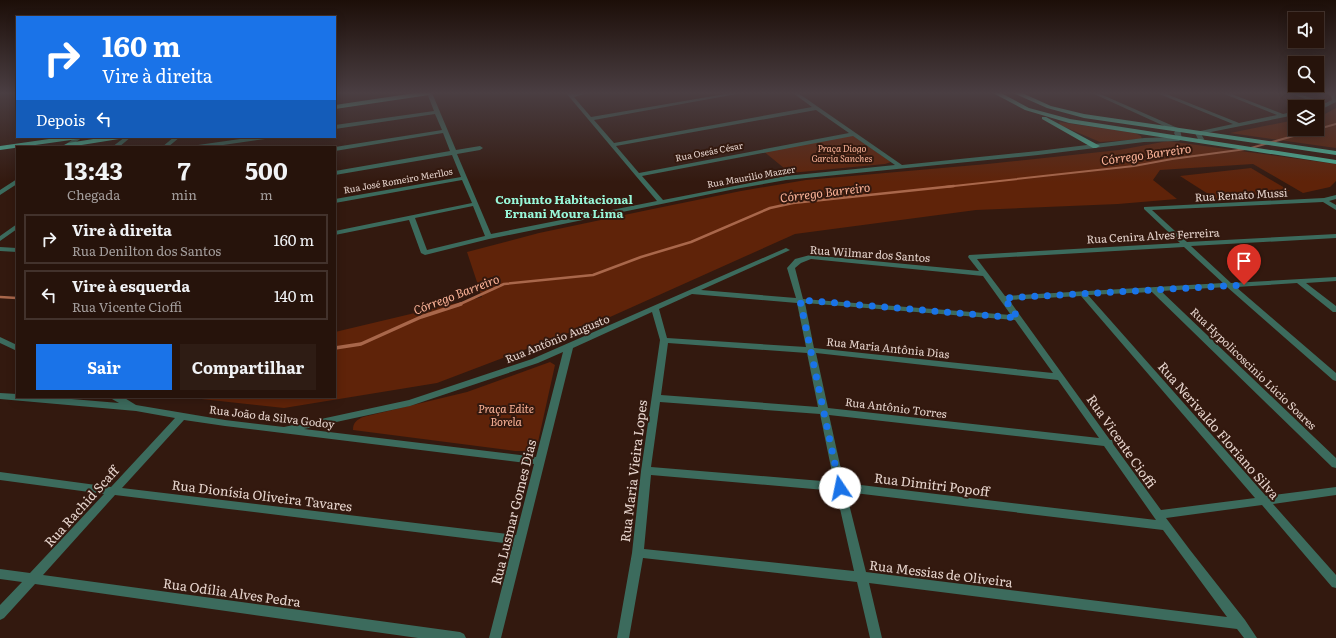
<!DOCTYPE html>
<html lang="pt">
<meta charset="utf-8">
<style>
:root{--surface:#26130b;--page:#2e1c14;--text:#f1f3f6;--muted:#a49e9d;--line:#42322c;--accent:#1a73e8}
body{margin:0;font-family:Literata,serif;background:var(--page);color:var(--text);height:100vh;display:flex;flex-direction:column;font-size:15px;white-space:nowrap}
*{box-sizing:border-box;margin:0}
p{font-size:13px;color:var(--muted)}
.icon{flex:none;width:22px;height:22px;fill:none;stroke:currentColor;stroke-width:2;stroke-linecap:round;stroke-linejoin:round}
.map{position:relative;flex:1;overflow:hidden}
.details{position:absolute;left:16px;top:146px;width:320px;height:252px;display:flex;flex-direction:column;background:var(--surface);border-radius:0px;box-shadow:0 2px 10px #0003,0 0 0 1px var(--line)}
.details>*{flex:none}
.hud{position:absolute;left:16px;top:16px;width:320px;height:122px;border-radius:0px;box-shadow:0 2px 10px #0003,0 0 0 1px var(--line);background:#1a73e8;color:#fff;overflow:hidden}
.controls{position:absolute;left:1288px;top:12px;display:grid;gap:8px}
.controls a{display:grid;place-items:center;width:36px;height:36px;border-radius:0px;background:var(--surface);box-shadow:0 2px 10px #0003,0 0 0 1px var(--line);font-size:20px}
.pin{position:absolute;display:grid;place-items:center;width:34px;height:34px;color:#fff;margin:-41px -17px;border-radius:50% 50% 50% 0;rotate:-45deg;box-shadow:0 0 4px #0007}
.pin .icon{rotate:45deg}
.me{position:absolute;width:44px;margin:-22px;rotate:349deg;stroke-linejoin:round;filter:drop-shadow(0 0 3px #0008)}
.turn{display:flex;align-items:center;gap:14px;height:84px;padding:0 20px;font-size:18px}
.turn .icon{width:52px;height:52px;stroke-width:2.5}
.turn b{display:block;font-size:28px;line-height:34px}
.then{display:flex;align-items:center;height:38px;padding:0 20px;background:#0003;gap:8px;font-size:15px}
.eta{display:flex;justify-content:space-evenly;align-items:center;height:68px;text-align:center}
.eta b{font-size:24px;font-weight:700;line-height:28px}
.action{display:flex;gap:8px;margin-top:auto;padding:8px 20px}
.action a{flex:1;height:46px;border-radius:0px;background:var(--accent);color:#fff;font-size:16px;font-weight:700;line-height:46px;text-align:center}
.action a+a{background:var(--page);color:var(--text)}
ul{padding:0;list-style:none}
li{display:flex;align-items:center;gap:12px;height:50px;margin:0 8px 6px;padding:0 12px;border:2px solid var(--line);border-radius:0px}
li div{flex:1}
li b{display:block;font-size:15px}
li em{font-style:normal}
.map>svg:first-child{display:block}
.green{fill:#5f2309}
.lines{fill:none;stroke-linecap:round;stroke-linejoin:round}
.stream-far2{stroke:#a9674b;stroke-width:2}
.stream-far1{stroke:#a9674b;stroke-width:2.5}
.stream{stroke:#a9674b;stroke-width:3.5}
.street{fill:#3c6b5d;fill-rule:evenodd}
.primary{fill:#4cb79a;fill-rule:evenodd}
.route{stroke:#1a73e8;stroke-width:7;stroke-dasharray:0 12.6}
.labels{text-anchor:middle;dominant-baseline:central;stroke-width:4;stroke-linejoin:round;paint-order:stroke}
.far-park-label{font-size:9px;font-style:italic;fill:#fcb398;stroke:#33190f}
.far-street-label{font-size:9px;fill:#e7d5ce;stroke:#33190f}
.street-label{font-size:11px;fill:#e7d5ce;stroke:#33190f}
.park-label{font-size:11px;font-style:italic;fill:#fcb398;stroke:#33190f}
.water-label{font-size:12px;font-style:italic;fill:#fcb398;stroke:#33190f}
.neighbourhood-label{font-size:12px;font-weight:bold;fill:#98f7d9;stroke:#33190f}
.near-street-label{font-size:13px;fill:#e7d5ce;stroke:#33190f}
</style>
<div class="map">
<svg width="1336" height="638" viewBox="0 0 1336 638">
<rect width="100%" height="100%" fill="#33190f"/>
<path class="green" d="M 1336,108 L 1336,148 L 1230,133 L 1295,120 L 1295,129 L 1317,129 L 1317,115 L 1325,114 Z
M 1059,122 L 1135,133 L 1141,136 L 1142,139 L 1100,142 L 1060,125 Z
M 852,135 L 891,162 L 885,164 L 790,173 L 762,150 Z
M 1168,141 L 1336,164 L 1336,181 L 1330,187 L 1303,193 L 1253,164 L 1160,170 L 1153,180 L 1177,199 L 1118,204 L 976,210 L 795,234 L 610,317 L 437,383 L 284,408 L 183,397 L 335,397 L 335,332 L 482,297 L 467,252 L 539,233 L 648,210 L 741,191 L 806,180 L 987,164 L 1119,150 Z
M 1251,168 L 1290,191 L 1216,199 L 1180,176 Z
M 550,362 L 555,365 L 538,442 L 536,446 L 530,451 L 515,451 L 353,430 C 353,422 357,420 363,417 L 467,392 Z"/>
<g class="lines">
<path class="stream-far2" d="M 1251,148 L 1336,124
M 945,187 L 1134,166 L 1172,159 L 1246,149"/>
<path class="stream-far1" d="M 0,297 L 17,298
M 458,305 L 504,284 L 593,275 L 641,257 L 691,242 L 770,208 L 793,203 L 954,186"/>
<path class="stream" d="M 335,348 L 361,344 L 421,317 L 461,304"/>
<path class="street" d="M 427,93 L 432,93 L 456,150 L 480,146 L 483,148 L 480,150 L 457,154 L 491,234 L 657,201 L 566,93 L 572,94 L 588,93 L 574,97 L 591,117 L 731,93 L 742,93 L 594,120 L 614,143 L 812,107 L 793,93 L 798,93 L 902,165 L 1038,151 L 1144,138 L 1176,137 L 1174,133 L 1175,131 L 1092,93 L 1098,93 L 1180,129 L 1182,139 L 1179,141 L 1144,142 L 1038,155 L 786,180 L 735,189 L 489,239 L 425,255 L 421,253 L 409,220 L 335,235 L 335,231 L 472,203 L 462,180 L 335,203 L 335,199 L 461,177 L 452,155 L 335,175 L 335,171 L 450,151 L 443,133 L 335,151 L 335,147 L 442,130 L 435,114 L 335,129 L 335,125 L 434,111 ZM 816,110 L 849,133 L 639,173 L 616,146 ZM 853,136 L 895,165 L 786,176 L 663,200 L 642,176 ZM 473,206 L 485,236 L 427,250 L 415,218 Z
M 1157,93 L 1164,93 L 1239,123 L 1277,115 L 1222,93 L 1229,93 L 1283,114 L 1295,111 L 1295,115 L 1201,134 L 1204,139 L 1202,142 L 1200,143 L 1197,141 L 1198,139 L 1195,133 L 1196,132 L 1233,124 Z
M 1289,93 L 1296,93 L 1326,103 L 1332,100 L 1330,93 L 1335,93 L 1336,102 L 1324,108 L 1322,107 L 1322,105 Z
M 76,137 L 83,137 L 69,147 L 62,147 Z
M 125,137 L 131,137 L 119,147 L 112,147 Z
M 174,137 L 180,137 L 168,147 L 162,147 Z
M 254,137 L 268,137 L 265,139 L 209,147 L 195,147 L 198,145 Z
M 17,179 L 17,184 L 0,195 L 0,190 Z
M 1336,195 L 1336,199 L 1329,201 L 1336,205 L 1336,210 L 1323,202 L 1152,210 L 1187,242 L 1336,234 L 1336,238 L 1191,246 L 1231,283 L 1336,277 L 1336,281 L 1306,283 L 1336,306 L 1336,312 L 1333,312 L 1297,283 L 1236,287 L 1336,373 L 1336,381 L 1333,380 L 1227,287 L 1161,291 L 1336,458 L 1336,468 L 1332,467 L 1152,292 L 1088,295 L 1266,496 L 1336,487 L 1336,495 L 1273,504 L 1336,575 L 1336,588 L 1332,587 L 1262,505 L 1166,518 L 1190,550 L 1245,620 L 1257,638 L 1244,638 L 1237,629 L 869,583 L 882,638 L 870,638 L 857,582 L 643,558 L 629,638 L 617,638 L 632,553 L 641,471 L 660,340 L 652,312 L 573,348 L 501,638 L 489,638 L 513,544 L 115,495 L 43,575 L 460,632 L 464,634 L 466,638 L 418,638 L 35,584 L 4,618 L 0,620 L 0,605 L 22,582 L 0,579 L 0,569 L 30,573 L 104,494 L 0,480 L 0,472 L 111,487 L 175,418 L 136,411 L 0,399 L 0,393 L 17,394 L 17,397 L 48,397 L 119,403 L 112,399 L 110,397 L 123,397 L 136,405 L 225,420 L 284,427 L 409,400 L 532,359 L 786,248 L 790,250 L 788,251 L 701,290 L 796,298 L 787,268 L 795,259 L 810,255 L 979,271 L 968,257 L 969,255 L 1180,243 L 1144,209 L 1144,207 L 1324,198 ZM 1184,247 L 1223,283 L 1005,296 L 977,259 ZM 811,259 L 983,276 L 1011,315 L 803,299 L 795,268 L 801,263 ZM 692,294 L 797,303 L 806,347 L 667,338 L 659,309 ZM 1081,296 L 1255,498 L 1161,510 L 1113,444 L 1112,440 L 1110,440 L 1009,300 ZM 805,303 L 1015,320 L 1053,373 L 814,348 ZM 668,343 L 807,353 L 818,407 L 661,395 ZM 563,352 L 536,457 L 304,429 L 410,406 L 538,363 ZM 816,353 L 1058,380 L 1099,438 L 828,408 ZM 660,402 L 820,414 L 834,482 L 651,467 ZM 829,415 L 1104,446 L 1156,520 L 844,483 ZM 184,420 L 225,426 L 534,464 L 516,535 L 122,488 ZM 651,475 L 836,491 L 854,571 L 644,549 ZM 846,492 L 1163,530 L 1227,617 L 866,572 Z
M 17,224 L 17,229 L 0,241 L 0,236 Z
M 0,247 L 17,248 L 17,252 L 0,251 Z
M 0,337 L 17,345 L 17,351 L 0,343 Z"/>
<path class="primary" d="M 415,93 L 432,93 L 429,95 L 335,109 L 335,105 Z
M 993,93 L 1001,93 L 1029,108 L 1070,119 L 1336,160 L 1336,164 L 1069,123 L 1025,110 Z
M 1013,93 L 1022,93 L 1051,106 L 1084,114 L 1336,151 L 1336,155 L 1084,118 L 1047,108 Z
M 1042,117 L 1046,117 L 1100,146 L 1096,148 L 1093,148 L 1042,119 Z
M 63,137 L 81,137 L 78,139 L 0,150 L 0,146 Z
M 106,137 L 122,137 L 119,139 L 69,147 L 64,145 L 68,143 Z"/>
</g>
<linearGradient id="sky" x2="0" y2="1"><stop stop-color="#1c0e08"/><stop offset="0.51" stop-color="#4a3e42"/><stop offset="1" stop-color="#4a3e42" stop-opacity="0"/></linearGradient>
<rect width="1336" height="182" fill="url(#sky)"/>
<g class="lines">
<path class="route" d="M 840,488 L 800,300 L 1018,318 L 1004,298 L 1244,285"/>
</g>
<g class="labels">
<g class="far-park-label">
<text x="842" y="148">Praça Diogo<tspan x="842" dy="10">Garcia Sanches</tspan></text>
</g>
<g class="far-street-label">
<text transform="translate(709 151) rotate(-11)">Rua Oseás César</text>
<text transform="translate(751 176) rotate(-10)">Rua Maurilio Mazzer</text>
<text transform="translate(398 180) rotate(-10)">Rua José Romeiro Merllos</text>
</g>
<g class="street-label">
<text transform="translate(1241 194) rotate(-3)">Rua Renato Mussi</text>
<text transform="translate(1153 235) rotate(-3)">Rua Cenira Alves Ferreira</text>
<text transform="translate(870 253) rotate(4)">Rua Wilmar dos Santos</text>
<text transform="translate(557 338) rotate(-22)">Rua Antônio Augusto</text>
<text transform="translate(888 347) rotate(6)">Rua Maria Antônia Dias</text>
<text transform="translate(1254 368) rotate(44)">Rua Hypolicoscinio Lúcio Soares</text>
<text transform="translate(896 407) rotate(7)">Rua Antônio Torres</text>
<text transform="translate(272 416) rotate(7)">Rua João da Silva Godoy</text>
</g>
<g class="park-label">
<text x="506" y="408">Praça Edite<tspan x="506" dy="13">Borela</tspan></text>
</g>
<g class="water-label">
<text transform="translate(1146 154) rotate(-8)">Córrego Barreiro</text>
<text transform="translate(825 192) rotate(-7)">Córrego Barreiro</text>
<text transform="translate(456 294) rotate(-21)">Córrego Barreiro</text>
</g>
<g class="neighbourhood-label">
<text x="564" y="199">Conjunto Habitacional<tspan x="564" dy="14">Ernani Moura Lima</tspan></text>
</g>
<g class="near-street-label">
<text transform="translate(1219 430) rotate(49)">Rua Nerivaldo Floriano Silva</text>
<text transform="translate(1122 441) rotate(55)">Rua Vicente Cioffi</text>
<text transform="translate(633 471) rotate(-83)">Rua Maria Vieira Lopes</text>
<text transform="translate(932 484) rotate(7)">Rua Dimitri Popoff</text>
<text transform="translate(262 495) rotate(7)">Rua Dionísia Oliveira Tavares</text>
<text transform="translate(81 506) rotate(-48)">Rua Rachid Scaff</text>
<text transform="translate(513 512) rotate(-76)">Rua Lusmar Gomes Dias</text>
<text transform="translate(941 573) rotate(7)">Rua Messias de Oliveira</text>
<text transform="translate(232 592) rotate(8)">Rua Odília Alves Pedra</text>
</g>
</g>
</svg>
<div class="controls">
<a><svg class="icon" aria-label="sound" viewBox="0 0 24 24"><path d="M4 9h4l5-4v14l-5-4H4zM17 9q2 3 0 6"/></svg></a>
<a><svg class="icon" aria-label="search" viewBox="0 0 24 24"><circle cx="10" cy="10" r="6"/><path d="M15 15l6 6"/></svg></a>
<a><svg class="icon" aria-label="layers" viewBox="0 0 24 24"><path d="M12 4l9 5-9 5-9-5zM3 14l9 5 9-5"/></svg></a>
</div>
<div class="pin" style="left:1244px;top:285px;background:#d93025"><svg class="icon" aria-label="arrive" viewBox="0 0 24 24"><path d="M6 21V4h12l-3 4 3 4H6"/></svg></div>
<svg class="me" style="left:840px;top:488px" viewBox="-20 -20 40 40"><circle r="19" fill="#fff"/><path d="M0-13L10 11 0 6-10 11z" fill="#1a73e8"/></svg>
<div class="hud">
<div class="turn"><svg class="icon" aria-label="right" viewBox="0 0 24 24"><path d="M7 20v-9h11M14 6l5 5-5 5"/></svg><div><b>160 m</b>Vire à direita</div></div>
<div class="then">Depois<svg class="icon" aria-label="left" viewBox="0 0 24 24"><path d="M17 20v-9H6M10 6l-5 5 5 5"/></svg></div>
</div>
<section class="details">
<div class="eta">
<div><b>13:43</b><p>Chegada</p></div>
<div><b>7</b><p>min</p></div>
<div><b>500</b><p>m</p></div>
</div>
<ul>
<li><svg class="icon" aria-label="right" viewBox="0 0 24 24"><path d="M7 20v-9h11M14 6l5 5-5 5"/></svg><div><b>Vire à direita</b><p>Rua Denilton dos Santos</p></div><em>160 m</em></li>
<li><svg class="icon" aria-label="left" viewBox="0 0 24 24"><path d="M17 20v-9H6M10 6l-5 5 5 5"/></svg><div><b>Vire à esquerda</b><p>Rua Vicente Cioffi</p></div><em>140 m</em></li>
</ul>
<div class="action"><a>Sair</a><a>Compartilhar</a></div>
</section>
</div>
